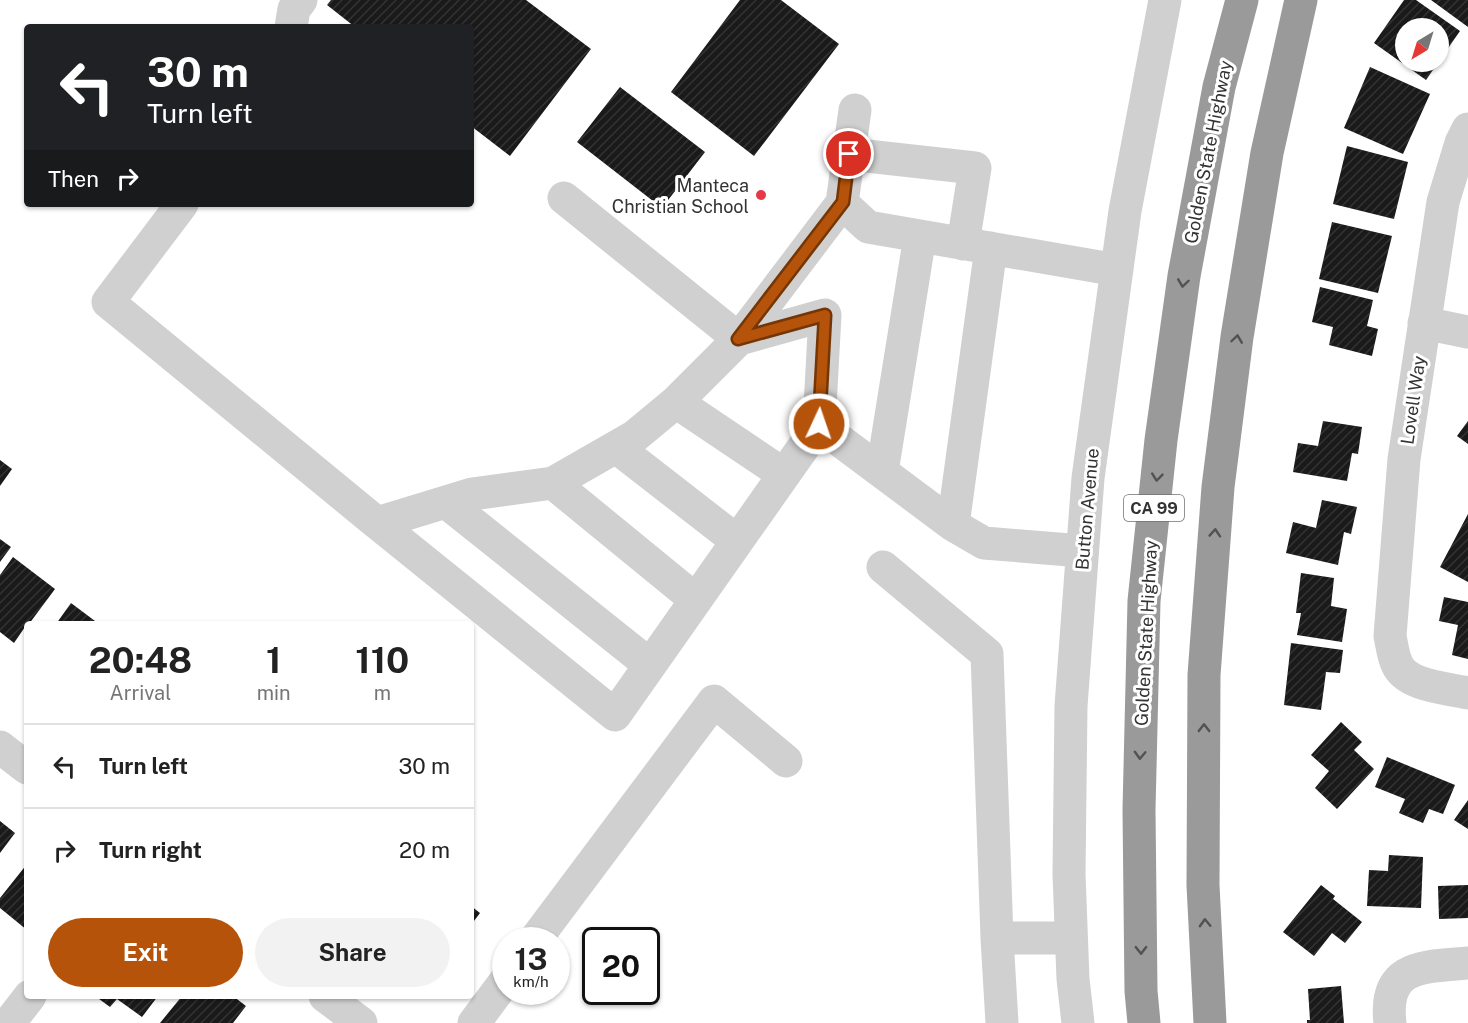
<!DOCTYPE html>
<style>
:root{--surface:#fff;--page:#f2f2f2;--text:#222;--muted:#767676;--line:#e0e0e0;--accent:#b45309}
body{margin:0;font-family:"Public Sans",sans-serif;background:var(--page);color:var(--text);height:100vh;display:flex;flex-direction:column;font-size:22px;white-space:nowrap}
*{box-sizing:border-box;margin:0}
p{font-size:20px;color:var(--muted)}
.icon{flex:none;width:33px;height:33px;fill:none;stroke:currentColor;stroke-width:2;stroke-linecap:round;stroke-linejoin:round}
.map{position:relative;flex:1;overflow:hidden}
.side{position:absolute;left:24px;top:621px;width:450px;height:378px;display:flex;flex-direction:column;background:var(--surface);border-radius:6px;box-shadow:0 2px 4px #0004}
.side>*{flex:none}
.top-card{position:absolute;left:24px;top:24px;width:450px;height:183px;border-radius:6px;box-shadow:0 2px 4px #0004;background:#202124;color:#fff;overflow:hidden}
.needle{width:39px;rotate:218deg}
.controls{position:absolute;left:1395px;top:18px;display:grid;gap:12px}
.controls a{display:grid;place-items:center;width:54px;height:54px;border-radius:50%;background:var(--surface);box-shadow:0 2px 4px #0004;font-size:30px}
.speed{position:absolute;left:492px;top:927px;display:flex;gap:12px;font-size:30px;font-weight:700;text-align:center}
.speed>*{display:grid;place-content:center;width:78px;height:78px;border-radius:50%;background:var(--surface);box-shadow:0 2px 4px #0004;line-height:1}
.speed small{font-size:15px;font-weight:400}
.speed .limit{border:3px solid #111;border-radius:9px;background:#fff;color:#111}
.pin{position:absolute;display:grid;place-items:center;width:51px;height:51px;color:#fff;margin:-26px;border:3px solid #fff;border-radius:50%;box-shadow:0 2px 6px #0007}
.me{position:absolute;width:66px;margin:-33px;rotate:3deg;stroke-linejoin:round;filter:drop-shadow(0 0 4px #0008)}
.turn{display:flex;align-items:center;gap:21px;height:126px;padding:0 24px;font-size:27px}
.turn .icon{width:78px;height:78px;stroke-width:2.5}
.turn b{display:block;font-size:42px;line-height:51px}
.then{display:flex;align-items:center;height:57px;padding:0 24px;background:#0003;gap:12px;font-size:22px}
.eta{display:flex;justify-content:space-evenly;align-items:center;height:102px;text-align:center}
.eta b{font-size:36px;font-weight:700;line-height:42px}
.action{display:flex;gap:12px;margin-top:auto;padding:12px 24px}
.action a{flex:1;height:69px;border-radius:36px;background:var(--accent);color:#fff;font-size:24px;font-weight:700;line-height:69px;text-align:center}
.action a+a{background:var(--page);color:var(--text)}
ul{padding:0;list-style:none}
li{display:flex;align-items:center;gap:18px;height:84px;padding:0 24px;border-top:2px solid var(--line)}
li div{flex:1}
li b{display:block;font-size:22px}
li em{font-style:normal}
.map>svg:first-child{display:block}
.building{fill:url(#building-hatch);fill-rule:evenodd}
.lines{fill:none;stroke-linecap:round;stroke-linejoin:round}
.minor{stroke:#d0d0d0;stroke-width:33}
.highway{stroke:#9a9a9a;stroke-width:33}
.oneway{stroke:#525252}
.route-casing{stroke:#753606;stroke-width:15}
.route{stroke:#b45309;stroke-width:10}
.poi-dot{fill:#e63946;stroke:#fff;stroke-width:2}
.labels{text-anchor:middle;dominant-baseline:central;stroke-width:6;stroke-linejoin:round;paint-order:stroke}
.shield{fill:#fff;stroke:#707070;stroke-width:1.5}
.shield-label{font-size:16px;font-weight:bold;fill:#333}
.street-label{font-size:18px;fill:#333;stroke:#fff}
.poi-label{font-size:18px;fill:#333;stroke:#fff;text-anchor:end}
</style>
<div class="map">
<svg width="1468" height="1023" viewBox="0 0 1468 1023">
<defs>
<pattern id="building-hatch" width="6" height="6" patternUnits="userSpaceOnUse" patternTransform="scale(1.5)"><rect width="6" height="6" fill="#1a1a1a"/><path d="M-1 1l2-2M0 6l6-6M5 7l2-2" fill="none" stroke="#333"/></pattern>
</defs>
<rect width="100%" height="100%" fill="#fff"/>
<path class="building" d="M 331,0 L 526,0 L 591,49 L 510,156 L 471,126 L 471,27 L 355,27 L 327,5 Z
M 740,0 L 781,0 L 839,44 L 754,156 L 671,92 Z
M 1404,0 L 1416,0 L 1460,31 L 1426,80 L 1374,43 ZM 1406,28 L 1438,28 L 1438,62 L 1406,62 Z
M 1431,0 L 1468,0 L 1468,27 Z
M 1370,67 L 1430,94 L 1403,154 L 1344,128 Z
M 620,87 L 705,152 L 662,208 L 577,142 Z
M 1347,146 L 1408,162 L 1394,219 L 1333,204 Z
M 1332,222 L 1392,236 L 1378,293 L 1319,279 Z
M 1320,287 L 1373,300 L 1367,326 L 1378,329 L 1372,356 L 1329,345 L 1333,327 L 1312,322 Z
M 1323,421 L 1362,427 L 1358,454 L 1352,453 L 1347,481 L 1293,472 L 1298,443 L 1318,446 Z
M 1468,421 L 1468,444 L 1457,436 Z
M 0,460 L 12,469 L 0,486 Z
M 1322,500 L 1357,507 L 1351,534 L 1344,532 L 1338,565 L 1286,553 L 1293,522 L 1316,528 Z
M 1468,514 L 1468,582 L 1440,567 Z
M 0,539 L 11,547 L 0,562 Z
M 13,557 L 55,589 L 29,624 L 27,624 L 14,643 L 0,632 L 0,575 Z
M 1301,573 L 1334,578 L 1331,606 L 1347,609 L 1342,642 L 1297,635 L 1301,613 L 1296,613 Z
M 1444,597 L 1468,602 L 1468,659 L 1452,655 L 1458,625 L 1439,621 Z
M 71,603 L 99,624 L 56,624 Z
M 1291,643 L 1343,650 L 1340,673 L 1326,672 L 1321,710 L 1284,705 Z
M 1341,722 L 1362,742 L 1354,750 L 1374,769 L 1337,809 L 1315,788 L 1329,771 L 1311,755 Z
M 1387,757 L 1455,785 L 1443,814 L 1429,809 L 1423,823 L 1399,813 L 1405,799 L 1375,787 Z
M 1468,800 L 1468,829 L 1454,820 Z
M 0,821 L 15,833 L 0,853 Z
M 1389,855 L 1423,857 L 1421,908 L 1367,906 L 1369,870 L 1388,871 Z
M 27,864 L 27,930 L 0,908 L 0,898 Z
M 1321,885 L 1335,896 L 1333,899 L 1362,922 L 1345,943 L 1332,933 L 1314,956 L 1283,932 Z
M 1468,885 L 1468,918 L 1439,919 L 1438,886 Z
M 471,906 L 480,913 L 471,925 Z
M 1341,986 L 1344,1023 L 1307,1023 L 1307,1020 L 1310,1020 L 1308,989 Z
M 95,996 L 158,996 L 142,1017 L 117,999 L 110,1007 Z
M 182,996 L 233,996 L 246,1006 L 233,1023 L 160,1023 Z"/>
<g class="lines">
<path class="minor" d="M 291,27 L 294,9 L 301,0
M 1468,129 L 1461,143 L 1443,202 L 1404,459 L 1390,636 C 1392,645 1393,656 1397,664 C 1406,686 1447,688 1468,693
M 849,154 L 975,168 L 963,244
M 564,198 L 739,339 L 676,402 L 635,436 L 553,483 L 472,494 L 377,523 L 615,715 L 819,425 L 953,525 L 984,543 L 1082,551
M 842,203 L 868,227 L 1117,270
M 182,204 L 108,302 L 377,523
M 1424,323 L 1468,332
M 739,339 L 842,203 L 855,110
M 739,339 L 825,315 L 819,425
M 676,402 L 783,474
M 616,447 L 737,541
M 882,472 L 920,236
M 553,483 L 696,600
M 446,502 L 650,665
M 953,525 L 991,248
M 883,567 L 987,654 L 997,938 L 1071,938
M 0,747 L 27,768
M 997,938 L 1002,1023
M 535,940 L 714,701 L 786,761
M 325,996 L 361,1023
M 9,1023 L 30,996
M 474,1023 L 506,980
M 1078,1023 L 1073,979 L 1069,874 L 1071,706 L 1088,478 L 1125,211 L 1165,0
M 1390,1023 C 1383,964 1424,967 1468,963"/>
<path class="highway" d="M 1144,1023 L 1141,991 L 1139,810 L 1144,601 L 1161,440 L 1184,276 L 1219,87 L 1242,0
M 1210,1023 L 1203,885 L 1204,675 L 1218,487 L 1237,337 L 1267,153 L 1301,0"/>
</g>
<defs><path id="oneway-chevron" d="M-2-3.5L2.5 0L-2 3.5" fill="none" stroke-width="1.6" stroke-linecap="round" stroke-linejoin="round" transform="scale(1.5)"/></defs>
<g class="oneway">
<use href="#oneway-chevron" transform="translate(1183 283) rotate(98)"/>
<use href="#oneway-chevron" transform="translate(1237 339) rotate(-82)"/>
<use href="#oneway-chevron" transform="translate(1157 477) rotate(96)"/>
<use href="#oneway-chevron" transform="translate(1215 533) rotate(-86)"/>
<use href="#oneway-chevron" transform="translate(1204 728) rotate(-90)"/>
<use href="#oneway-chevron" transform="translate(1140 755) rotate(92)"/>
<use href="#oneway-chevron" transform="translate(1205 923) rotate(-92)"/>
<use href="#oneway-chevron" transform="translate(1141 950) rotate(89)"/>
</g>
<g class="lines">
<g class="route-casing">
<path id="route" d="M 819,424 L 825,315 L 738,339 L 843,202 L 849,154"/>
</g>
<use href="#route" class="route"/>
</g>
<circle class="poi-dot" cx="761" cy="195" r="6"/>
<g class="labels">
<rect class="shield" x="1124" y="495" width="60" height="26" rx="4.5"/>
<g class="shield-label">
<text x="1154" y="508">CA 99</text>
</g>
<g class="street-label">
<text transform="translate(1208 152) rotate(-79)">Golden State Highway</text>
<text transform="translate(1413 400) rotate(-82)">Lovell Way</text>
<text transform="translate(1087 509) rotate(-85)">Button Avenue</text>
<text transform="translate(1146 633) rotate(-87)">Golden State Highway</text>
</g>
<g class="poi-label">
<text x="749" y="185">Manteca<tspan x="749" dy="21">Christian School</tspan></text>
</g>
</g>
</svg>
<div class="controls">
<a><svg class="needle" viewBox="-14 -14 28 28"><path d="M0-13l5 13h-10z" fill="#e53935"/><path d="M0 13l5-13h-10z" fill="#767676"/></svg></a>
</div>
<div class="speed"><div>13<small>km/h</small></div><div class="limit">20</div></div>
<div class="pin" style="left:849px;top:154px;background:#d93025"><svg class="icon" aria-label="arrive" viewBox="0 0 24 24"><path d="M6 21V4h12l-3 4 3 4H6"/></svg></div>
<svg class="me" style="left:819px;top:424px" viewBox="-20 -20 40 40"><circle r="17" fill="#b45309" stroke="#fff" stroke-width="3"/><path d="M0-11L8 9 0 5-8 9z" fill="#fff"/></svg>
<div class="top-card">
<div class="turn"><svg class="icon" aria-label="left" viewBox="0 0 24 24"><path d="M17 20v-9H6M10 6l-5 5 5 5"/></svg><div><b>30 m</b>Turn left</div></div>
<div class="then">Then<svg class="icon" aria-label="right" viewBox="0 0 24 24"><path d="M7 20v-9h11M14 6l5 5-5 5"/></svg></div>
</div>
<section class="side">
<div class="eta">
<div><b>20:48</b><p>Arrival</p></div>
<div><b>1</b><p>min</p></div>
<div><b>110</b><p>m</p></div>
</div>
<ul>
<li><svg class="icon" aria-label="left" viewBox="0 0 24 24"><path d="M17 20v-9H6M10 6l-5 5 5 5"/></svg><div><b>Turn left</b></div><em>30 m</em></li>
<li><svg class="icon" aria-label="right" viewBox="0 0 24 24"><path d="M7 20v-9h11M14 6l5 5-5 5"/></svg><div><b>Turn right</b></div><em>20 m</em></li>
</ul>
<div class="action"><a>Exit</a><a>Share</a></div>
</section>
</div>
